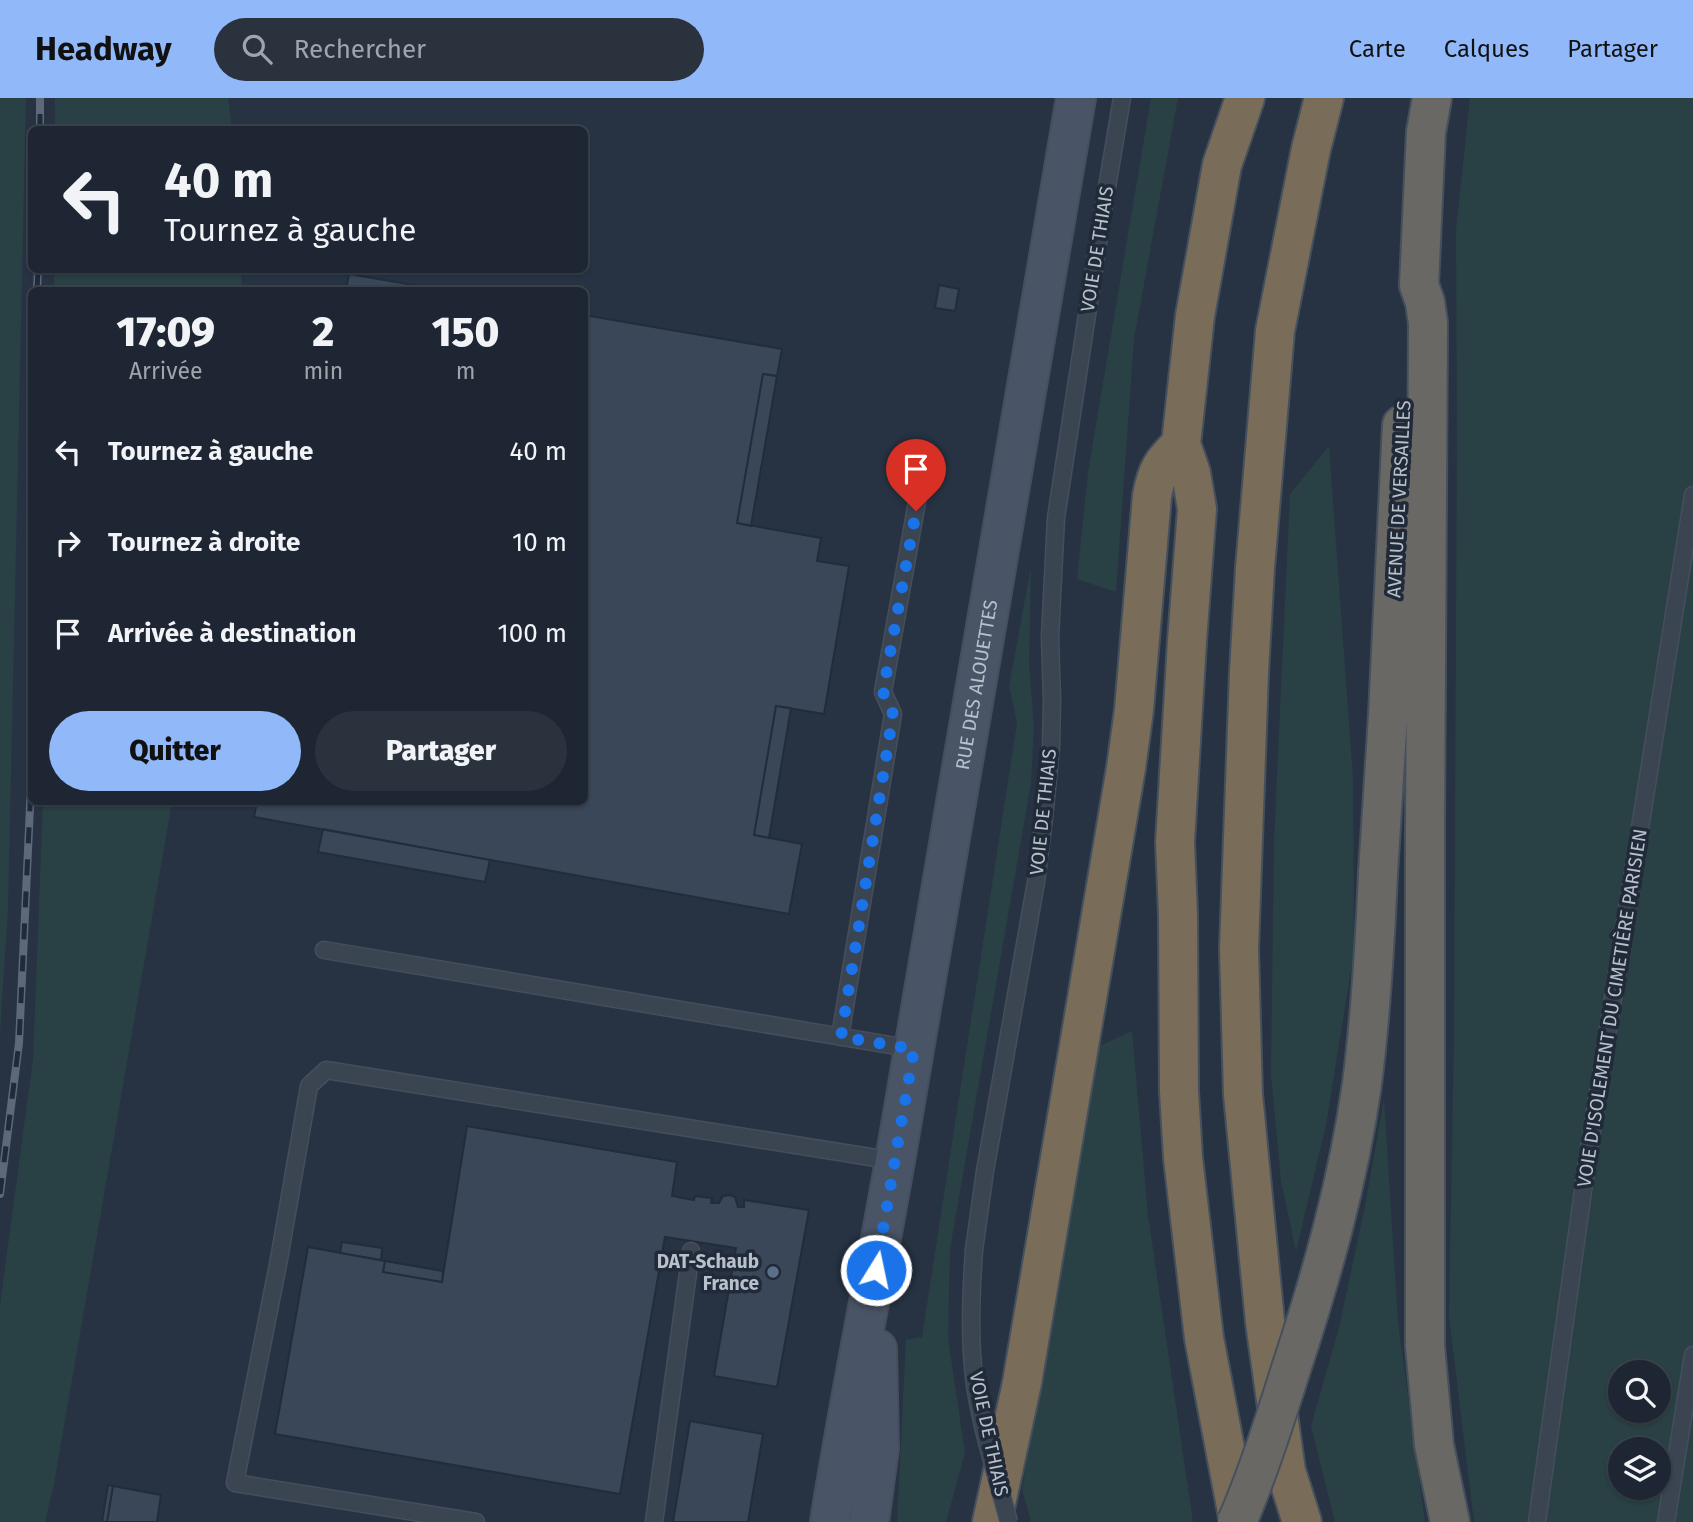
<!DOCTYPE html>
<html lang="fr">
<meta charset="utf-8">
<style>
:root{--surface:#1d2632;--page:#2a323e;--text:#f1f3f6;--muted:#a0a5ac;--line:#3b434d;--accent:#91b9f9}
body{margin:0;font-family:"Fira Sans",sans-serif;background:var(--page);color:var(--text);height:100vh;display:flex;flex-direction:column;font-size:26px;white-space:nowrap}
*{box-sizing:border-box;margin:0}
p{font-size:23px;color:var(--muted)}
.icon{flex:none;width:38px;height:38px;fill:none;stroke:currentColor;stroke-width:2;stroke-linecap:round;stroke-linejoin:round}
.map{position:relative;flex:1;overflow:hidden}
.side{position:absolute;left:28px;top:189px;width:560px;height:518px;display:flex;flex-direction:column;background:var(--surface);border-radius:10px;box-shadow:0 2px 5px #0004,0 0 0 2px var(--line)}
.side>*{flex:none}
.guide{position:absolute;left:28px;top:28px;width:560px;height:147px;border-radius:10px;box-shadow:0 2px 5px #0004,0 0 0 2px var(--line);background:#1d2632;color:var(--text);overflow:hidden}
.buttons{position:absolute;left:1608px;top:1262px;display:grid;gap:14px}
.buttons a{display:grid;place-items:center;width:63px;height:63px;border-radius:50%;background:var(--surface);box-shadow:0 2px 5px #0004,0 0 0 2px var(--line);font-size:35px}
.pin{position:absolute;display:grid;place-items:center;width:60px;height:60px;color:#fff;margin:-72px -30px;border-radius:50% 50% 50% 0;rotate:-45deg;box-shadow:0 0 7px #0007}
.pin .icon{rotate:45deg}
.me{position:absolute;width:77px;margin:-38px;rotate:10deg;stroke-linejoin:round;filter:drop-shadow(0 0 5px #0008)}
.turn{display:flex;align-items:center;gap:24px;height:147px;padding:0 21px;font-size:32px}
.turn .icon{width:91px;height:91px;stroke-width:2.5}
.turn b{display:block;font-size:49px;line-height:60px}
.eta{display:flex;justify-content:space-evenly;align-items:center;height:119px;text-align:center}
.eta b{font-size:42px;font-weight:800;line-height:49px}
.button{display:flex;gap:14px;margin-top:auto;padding:14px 21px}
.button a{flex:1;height:80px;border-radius:42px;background:var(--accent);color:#111;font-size:28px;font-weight:800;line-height:80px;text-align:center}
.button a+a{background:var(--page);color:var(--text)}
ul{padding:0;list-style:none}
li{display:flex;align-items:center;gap:21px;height:91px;padding:0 21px}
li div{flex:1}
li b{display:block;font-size:26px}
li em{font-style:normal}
header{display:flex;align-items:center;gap:42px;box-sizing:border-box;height:98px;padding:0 35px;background:var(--accent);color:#111}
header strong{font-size:33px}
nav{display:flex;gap:38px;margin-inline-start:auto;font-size:24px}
.search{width:490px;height:63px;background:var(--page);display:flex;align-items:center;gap:18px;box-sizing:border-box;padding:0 24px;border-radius:38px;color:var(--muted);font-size:26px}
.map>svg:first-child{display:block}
.green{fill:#294144;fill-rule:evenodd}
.building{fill:#394759;stroke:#222c3a;stroke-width:2}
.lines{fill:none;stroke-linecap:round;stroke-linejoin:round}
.service-casing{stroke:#454e5c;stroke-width:19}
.secondary-casing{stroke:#454e5c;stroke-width:42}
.trunk-casing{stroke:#46505d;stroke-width:42}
.motorway-casing{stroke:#46505d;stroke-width:42}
.service{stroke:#3b4552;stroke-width:16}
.secondary{stroke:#495466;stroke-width:38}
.trunk{stroke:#696865;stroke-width:38}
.motorway{stroke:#796c58;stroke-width:38}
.rail-casing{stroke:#5d6979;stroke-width:8}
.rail{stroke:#202a38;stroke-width:5;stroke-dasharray:16;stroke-linecap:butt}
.service-bridge-casing{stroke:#454e5c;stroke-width:19;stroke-linecap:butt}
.trunk-bridge-casing{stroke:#46505d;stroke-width:42;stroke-linecap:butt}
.service-bridge{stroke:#3b4552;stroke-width:16}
.trunk-bridge{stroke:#696865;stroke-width:38}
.route{stroke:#1a73e8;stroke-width:12;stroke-dasharray:0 21.6}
.service-dot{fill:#5c6f8a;stroke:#202a38;stroke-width:2.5}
.labels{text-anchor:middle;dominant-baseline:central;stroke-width:7;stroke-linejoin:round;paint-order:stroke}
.street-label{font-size:19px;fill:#b8c0cc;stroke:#202a38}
.poi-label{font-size:19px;font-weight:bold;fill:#b8c0cc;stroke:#202a38;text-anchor:end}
</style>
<header>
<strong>Headway</strong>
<div class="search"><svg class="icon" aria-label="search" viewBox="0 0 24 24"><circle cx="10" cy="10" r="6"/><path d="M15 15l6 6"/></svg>Rechercher</div>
<nav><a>Carte</a><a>Calques</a><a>Partager</a></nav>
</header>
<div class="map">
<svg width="1693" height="1424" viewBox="0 0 1693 1424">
<rect width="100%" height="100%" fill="#273343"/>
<path class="green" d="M 0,0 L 26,0 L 8,810 L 0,935 Z
M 55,0 L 228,0 L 232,31 L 55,31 Z
M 1151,0 L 1178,0 L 1134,241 L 1116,494 L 1077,481 L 1088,374 Z
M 1470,0 L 1693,0 L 1693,1424 L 1474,1424 L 1449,1219 L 1454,934 L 1457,334 L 1456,132 ZM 1620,1274 L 1659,1274 L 1659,1312 L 1620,1312 ZM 1620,1351 L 1659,1351 L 1659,1390 L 1620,1390 Z
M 54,172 L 241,172 L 242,192 L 54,192 Z
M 1329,348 L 1353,680 L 1354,854 L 1326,1027 L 1296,1153 L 1281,1083 L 1271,977 L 1274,743 L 1290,396 Z
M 1031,469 L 1029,567 L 1034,628 L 1031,685 L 950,1151 L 948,1240 L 965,1355 L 946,1424 L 897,1424 L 906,1242 L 922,1239 L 1017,625 L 1009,588 Z
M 43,704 L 172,704 L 54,1386 L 45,1424 L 0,1424 L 0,1207 L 33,961 Z
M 1132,933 L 1148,1117 L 1193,1424 L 1031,1424 L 1022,1391 L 1095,950 Z
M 1384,1001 L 1398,1224 L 1425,1424 L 1335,1424 L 1311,1328 L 1339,1230 L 1365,1108 Z"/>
<path class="building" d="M 349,176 L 443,192 L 346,192 Z
M 939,187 L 959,191 L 955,213 L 935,210 Z
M 584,217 L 782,251 L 777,278 L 763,276 L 737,425 L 821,440 L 817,463 L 849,468 L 824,616 L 776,608 L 754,737 L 802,746 L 789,816 L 254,719 L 257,704 L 584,704 Z
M 763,276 L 777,278 L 751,428 L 737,425 Z
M 776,608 L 791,610 L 769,740 L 754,737 Z
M 323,731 L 490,762 L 485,784 L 318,754 Z
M 467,1028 L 677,1064 L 672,1098 L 694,1102 L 695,1098 L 712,1100 L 711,1105 L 719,1105 L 723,1098 L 730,1097 L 735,1099 L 738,1109 L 744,1109 L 744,1102 L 809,1112 L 777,1289 L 714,1278 L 736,1150 L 665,1139 L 620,1396 L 275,1336 L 308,1149 L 385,1163 L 383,1174 L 442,1184 Z
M 342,1144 L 382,1150 L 381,1162 L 340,1155 Z
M 385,1163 L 443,1173 L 442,1184 L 383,1174 Z
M 690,1323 L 763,1336 L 748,1424 L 673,1424 Z
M 108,1387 L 113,1388 L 107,1424 L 102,1424 Z
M 113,1388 L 161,1397 L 157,1424 L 107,1424 Z"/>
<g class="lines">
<g class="service-casing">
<path id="service" d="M 324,852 L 914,951
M 840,939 L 893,616 L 883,594 L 920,387
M 974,1152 L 985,1073 L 1036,784 L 1044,720 L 1051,649 L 1052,602 L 1050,539 L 1056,420 L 1102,119 L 1122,0
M 476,1424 L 235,1385 L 279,1161 L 309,988 L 326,972 L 895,1063
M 654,1424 L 691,1153
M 1537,1424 L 1588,1057 L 1693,397
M 1666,1424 L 1693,1257"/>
</g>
<g class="secondary-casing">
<g id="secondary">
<path id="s1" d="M 830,1424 C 849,1303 874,1183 895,1063 L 1076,0"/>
<path d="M 869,1424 L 879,1350 L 877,1251"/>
</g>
</g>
<g class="trunk-casing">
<path id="trunk" d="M 1432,0 L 1426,34 L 1419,187 L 1425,204 L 1428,225 L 1425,734 L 1425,1248 L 1434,1347 L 1450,1424
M 1378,775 L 1388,617 L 1402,327"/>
</g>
<g class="motorway-casing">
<path id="motorway" d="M 992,1424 L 1022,1285 L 1126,670 L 1134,612 L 1152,398 C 1157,371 1162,365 1181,346
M 1239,1424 L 1204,1240 L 1183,1060 L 1179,993 L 1178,817 L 1175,744 L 1187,543 L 1197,411 L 1191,375 L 1181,346 L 1195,218 L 1222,67 L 1245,0
M 1302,1424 L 1286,1373 L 1265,1224 L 1243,996 L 1239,851 L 1249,574 L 1255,470 L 1275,233 L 1311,51 L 1324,0"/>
</g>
<use href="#service" class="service"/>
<use href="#secondary" class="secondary"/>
<use href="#trunk" class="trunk"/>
<use href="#motorway" class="motorway"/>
<g class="rail-casing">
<path id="rail" d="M 40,32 L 40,0
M 37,192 L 38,172
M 0,1096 L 19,945 L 30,709 L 32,601"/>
</g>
<use href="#rail" class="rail"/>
<g class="service-bridge-casing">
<path id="service-bridge" d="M 974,1152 C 971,1197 969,1242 975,1287 C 982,1333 997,1379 1009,1424"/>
</g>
<g class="trunk-bridge-casing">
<path id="trunk-bridge" d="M 1237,1424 C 1258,1375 1274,1325 1290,1274 C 1321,1180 1348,1085 1362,986 C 1371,916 1375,845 1378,775"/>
</g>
<use href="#service-bridge" class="service-bridge"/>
<use href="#trunk-bridge" class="trunk-bridge"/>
</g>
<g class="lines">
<path class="route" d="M 876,1172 L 914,951 L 841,939 L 893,616 L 883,594 L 916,413"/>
</g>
<circle class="service-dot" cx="773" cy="1174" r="7"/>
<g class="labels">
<g class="street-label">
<text transform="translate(1097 151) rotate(-81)">VOIE DE THIAIS</text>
<text transform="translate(1399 401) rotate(-87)">AVENUE DE VERSAILLES</text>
<text stroke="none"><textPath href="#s1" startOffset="850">RUE DES ALOUETTES</textPath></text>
<text transform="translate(1043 714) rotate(-84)">VOIE DE THIAIS</text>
<text transform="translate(1612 910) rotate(-81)">VOIE D'ISOLEMENT DU CIMETIÈRE PARISIEN</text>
<text transform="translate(989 1336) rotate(78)">VOIE DE THIAIS</text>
</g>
<g class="poi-label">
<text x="759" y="1163">DAT-Schaub<tspan x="759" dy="22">France</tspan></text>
</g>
</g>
</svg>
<div class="buttons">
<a><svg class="icon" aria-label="search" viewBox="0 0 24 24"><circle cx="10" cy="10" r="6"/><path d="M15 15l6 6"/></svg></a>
<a><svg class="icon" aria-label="layers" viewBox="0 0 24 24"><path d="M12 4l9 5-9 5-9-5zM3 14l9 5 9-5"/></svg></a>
</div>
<div class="pin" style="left:916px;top:413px;background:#d93025"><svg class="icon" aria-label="arrive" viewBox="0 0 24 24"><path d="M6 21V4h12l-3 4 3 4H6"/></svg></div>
<svg class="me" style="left:876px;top:1172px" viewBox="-20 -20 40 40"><circle r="17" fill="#1a73e8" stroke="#fff" stroke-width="3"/><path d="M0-11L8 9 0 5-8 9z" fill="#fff"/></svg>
<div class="guide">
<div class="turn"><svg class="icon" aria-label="left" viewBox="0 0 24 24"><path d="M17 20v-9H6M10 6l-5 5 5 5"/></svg><div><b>40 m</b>Tournez à gauche</div></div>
</div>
<section class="side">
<div class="eta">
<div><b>17:09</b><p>Arrivée</p></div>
<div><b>2</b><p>min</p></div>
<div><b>150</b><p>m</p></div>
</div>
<ul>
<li><svg class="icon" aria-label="left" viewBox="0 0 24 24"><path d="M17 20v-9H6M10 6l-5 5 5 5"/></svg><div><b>Tournez à gauche</b></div><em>40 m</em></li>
<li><svg class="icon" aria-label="right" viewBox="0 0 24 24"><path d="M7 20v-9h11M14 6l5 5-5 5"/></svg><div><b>Tournez à droite</b></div><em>10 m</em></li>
<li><svg class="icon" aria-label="arrive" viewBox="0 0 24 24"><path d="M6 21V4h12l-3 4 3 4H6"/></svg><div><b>Arrivée à destination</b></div><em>100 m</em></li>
</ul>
<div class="button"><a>Quitter</a><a>Partager</a></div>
</section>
</div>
